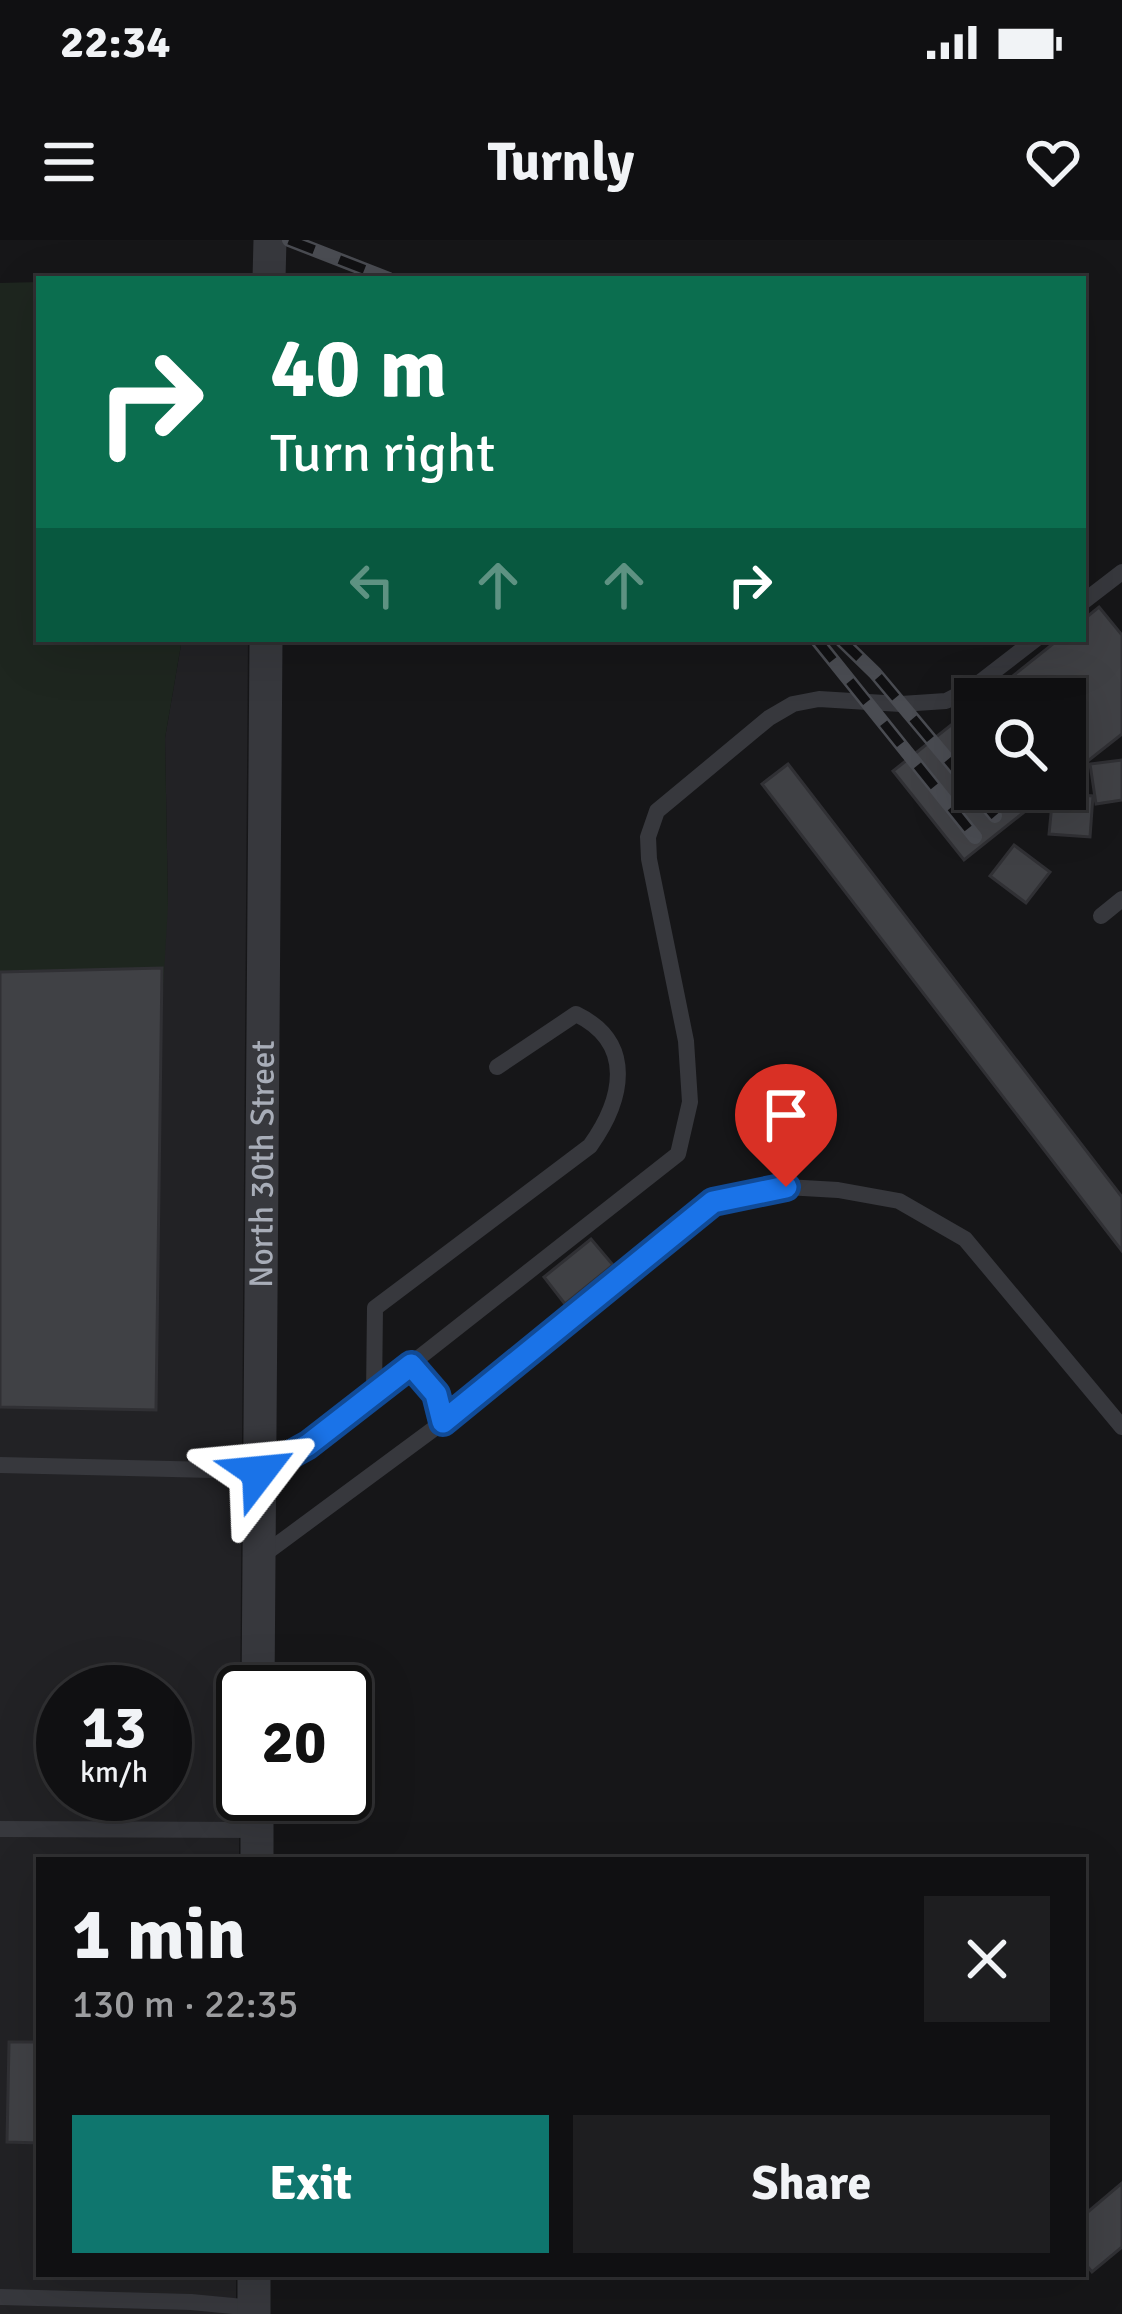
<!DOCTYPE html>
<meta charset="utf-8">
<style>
:root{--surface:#101012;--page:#1e1e20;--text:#f1f3f6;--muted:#9c9d9f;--line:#303032;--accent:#0f766e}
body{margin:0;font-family:Signika,sans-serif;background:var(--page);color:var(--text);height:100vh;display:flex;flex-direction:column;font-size:45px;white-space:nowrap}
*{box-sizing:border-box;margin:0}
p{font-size:39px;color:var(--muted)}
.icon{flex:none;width:66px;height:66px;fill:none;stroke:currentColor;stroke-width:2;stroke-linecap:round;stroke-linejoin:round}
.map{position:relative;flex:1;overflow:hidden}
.panel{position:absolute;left:36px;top:1617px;width:1050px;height:420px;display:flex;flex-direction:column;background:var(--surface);border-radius:0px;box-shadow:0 12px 48px #0002,0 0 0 3px var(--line)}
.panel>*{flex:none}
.guide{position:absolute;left:36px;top:36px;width:1050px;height:366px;border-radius:0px;box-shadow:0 12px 48px #0002,0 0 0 3px var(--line);background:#0b6e4f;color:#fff;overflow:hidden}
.controls{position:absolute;left:954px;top:438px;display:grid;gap:24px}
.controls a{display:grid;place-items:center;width:132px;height:132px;border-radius:0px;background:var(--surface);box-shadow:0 12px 48px #0002,0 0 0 3px var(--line);font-size:60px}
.speed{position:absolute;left:36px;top:1425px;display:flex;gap:24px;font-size:60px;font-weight:700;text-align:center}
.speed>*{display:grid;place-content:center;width:156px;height:156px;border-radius:50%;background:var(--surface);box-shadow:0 12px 48px #0002,0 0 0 3px var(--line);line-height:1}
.speed small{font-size:30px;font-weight:400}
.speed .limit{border:6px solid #111;border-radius:18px;background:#fff;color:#111}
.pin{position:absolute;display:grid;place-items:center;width:102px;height:102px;color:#fff;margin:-123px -51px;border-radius:50% 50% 50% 0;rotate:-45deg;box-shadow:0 0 12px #0007}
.pin .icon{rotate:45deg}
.me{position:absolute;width:132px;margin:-66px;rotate:61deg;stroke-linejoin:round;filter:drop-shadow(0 0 9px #0008)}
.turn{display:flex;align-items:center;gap:42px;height:252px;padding:0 36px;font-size:54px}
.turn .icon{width:156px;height:156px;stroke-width:2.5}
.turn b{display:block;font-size:84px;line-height:102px}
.lanes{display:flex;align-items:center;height:114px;padding:0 36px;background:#0003;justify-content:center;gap:60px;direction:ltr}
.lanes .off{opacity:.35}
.round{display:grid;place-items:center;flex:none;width:126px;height:126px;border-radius:0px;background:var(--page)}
.headline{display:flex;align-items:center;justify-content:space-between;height:204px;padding:0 36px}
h1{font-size:72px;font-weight:700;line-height:90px}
.primary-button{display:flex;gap:24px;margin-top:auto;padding:24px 36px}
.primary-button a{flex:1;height:138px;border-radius:0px;background:var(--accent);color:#fff;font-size:48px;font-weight:700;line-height:138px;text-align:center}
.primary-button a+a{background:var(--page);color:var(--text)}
.status{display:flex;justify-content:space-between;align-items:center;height:84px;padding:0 60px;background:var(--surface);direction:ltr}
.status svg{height:33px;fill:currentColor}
header{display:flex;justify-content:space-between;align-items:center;height:156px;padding:0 36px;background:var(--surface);font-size:54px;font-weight:700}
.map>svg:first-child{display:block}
.built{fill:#222225;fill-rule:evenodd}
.green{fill:#1e261f}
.building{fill:#404145;stroke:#303034;stroke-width:3}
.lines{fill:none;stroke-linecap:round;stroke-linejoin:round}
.lane{stroke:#37383d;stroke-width:16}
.street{stroke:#37383d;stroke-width:33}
.rail-casing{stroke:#4a4c52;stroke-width:14}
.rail{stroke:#111113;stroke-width:9;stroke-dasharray:27;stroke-linecap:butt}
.route-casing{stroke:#114b97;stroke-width:30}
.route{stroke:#1a73e8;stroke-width:21}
.labels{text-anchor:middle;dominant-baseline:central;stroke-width:9;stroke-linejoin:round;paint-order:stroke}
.street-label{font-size:33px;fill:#a8adb8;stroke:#111113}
</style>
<div class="status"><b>22:34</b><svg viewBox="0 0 49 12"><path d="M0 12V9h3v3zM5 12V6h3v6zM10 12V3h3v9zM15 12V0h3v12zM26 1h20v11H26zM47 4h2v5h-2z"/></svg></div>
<header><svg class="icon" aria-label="menu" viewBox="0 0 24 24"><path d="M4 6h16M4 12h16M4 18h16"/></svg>Turnly<svg class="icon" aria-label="heart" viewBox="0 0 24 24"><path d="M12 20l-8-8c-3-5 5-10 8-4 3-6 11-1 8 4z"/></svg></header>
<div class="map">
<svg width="1122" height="2074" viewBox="0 0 1122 2074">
<rect width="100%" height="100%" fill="#161618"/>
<path class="built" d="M 182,399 L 248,399 L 239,1620 L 39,1620 L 39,2034 L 236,2034 L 236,2074 L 0,2074 L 0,767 L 168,665 L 165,498 ZM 63,1452 L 165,1452 L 165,1554 L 63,1554 Z"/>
<path class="green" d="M 39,42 L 39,399 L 182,399 L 165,498 L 168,665 L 162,766 L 0,767 L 0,43 Z"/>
<path class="building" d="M 1099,367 L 1122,395 L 1122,494 L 1065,539 L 1065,459 L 984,459 L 1059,399 L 1083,399 L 1083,380 Z
M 975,466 L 975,549 L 1053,549 L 964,620 L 893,531 Z
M 1122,520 L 1122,560 L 1096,564 L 1090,524 Z
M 788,524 L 1122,957 L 1122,1011 L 762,544 Z
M 1053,553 L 1093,556 L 1090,597 L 1049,594 Z
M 1014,605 L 1050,632 L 1026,663 L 990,636 Z
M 162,728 L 156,1170 L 0,1167 L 0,732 Z
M 591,999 L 613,1025 L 565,1064 L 544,1037 Z
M 9,1802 L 39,1802 L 39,1903 L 7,1902 Z
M 1122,1943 L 1122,2007 L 1092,2032 L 1083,2021 L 1083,1976 Z"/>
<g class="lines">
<path class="lane" d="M 1083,362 L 1122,332
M 1101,676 L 1122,659
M 374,1155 L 375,1068 L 590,906 C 623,860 636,803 576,774 L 497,827
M 443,1182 L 713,962 L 786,947 L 838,950 L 899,961 L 965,999 L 1122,1187
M 0,1225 L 259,1231 L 308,1205 L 678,914 L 690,862 L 686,801 L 649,619 L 648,597 L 657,571 L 769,478 L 793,464 L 819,459 L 901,464 L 946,461 L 975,446 L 1036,399
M 259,1318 L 443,1182 L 437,1154 L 411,1125
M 0,1589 L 257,1590
M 0,2057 L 191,2062 L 254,2068"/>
<g class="street">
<path d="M 269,39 L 270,0"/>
<path id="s1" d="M 258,1452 L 266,399"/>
<path d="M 257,1620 L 257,1554"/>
<path d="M 254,2074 L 254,2034"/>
</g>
<g class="rail-casing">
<path id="rail" d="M 289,0 L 389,39
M 816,399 L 975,597
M 840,399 L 875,433 L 995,576"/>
</g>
<use href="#rail" class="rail"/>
</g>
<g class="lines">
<g class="route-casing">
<path id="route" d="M 259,1232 L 308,1205 L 411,1125 L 436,1154 L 443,1182 L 713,962 L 786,947"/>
</g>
<use href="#route" class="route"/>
</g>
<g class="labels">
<g class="street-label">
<text stroke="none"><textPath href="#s1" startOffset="528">North 30th Street</textPath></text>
</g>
</g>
</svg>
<div class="controls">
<a><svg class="icon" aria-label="search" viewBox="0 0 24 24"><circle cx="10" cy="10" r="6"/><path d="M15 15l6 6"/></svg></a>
</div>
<div class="speed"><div>13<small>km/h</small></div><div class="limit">20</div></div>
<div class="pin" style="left:786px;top:947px;background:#d93025"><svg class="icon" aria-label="arrive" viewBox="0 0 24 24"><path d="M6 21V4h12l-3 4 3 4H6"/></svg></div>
<svg class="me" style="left:259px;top:1232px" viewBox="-20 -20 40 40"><path d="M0-17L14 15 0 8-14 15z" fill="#1a73e8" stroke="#fff" stroke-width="4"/></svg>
<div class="guide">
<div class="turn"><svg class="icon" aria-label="right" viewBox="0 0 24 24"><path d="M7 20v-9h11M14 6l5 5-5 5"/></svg><div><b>40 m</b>Turn right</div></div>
<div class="lanes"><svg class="icon off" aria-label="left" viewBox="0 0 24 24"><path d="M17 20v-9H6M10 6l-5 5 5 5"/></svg><svg class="icon off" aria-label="ahead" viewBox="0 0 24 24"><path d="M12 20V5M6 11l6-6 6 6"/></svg><svg class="icon off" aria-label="ahead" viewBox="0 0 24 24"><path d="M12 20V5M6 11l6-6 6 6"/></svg><svg class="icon" aria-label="right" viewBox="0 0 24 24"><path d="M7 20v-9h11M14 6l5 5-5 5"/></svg></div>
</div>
<section class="panel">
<div class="headline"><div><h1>1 min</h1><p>130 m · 22:35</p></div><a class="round"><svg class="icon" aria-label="close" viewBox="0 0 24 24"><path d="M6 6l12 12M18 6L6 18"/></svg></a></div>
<div class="primary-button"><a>Exit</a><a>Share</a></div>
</section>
</div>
